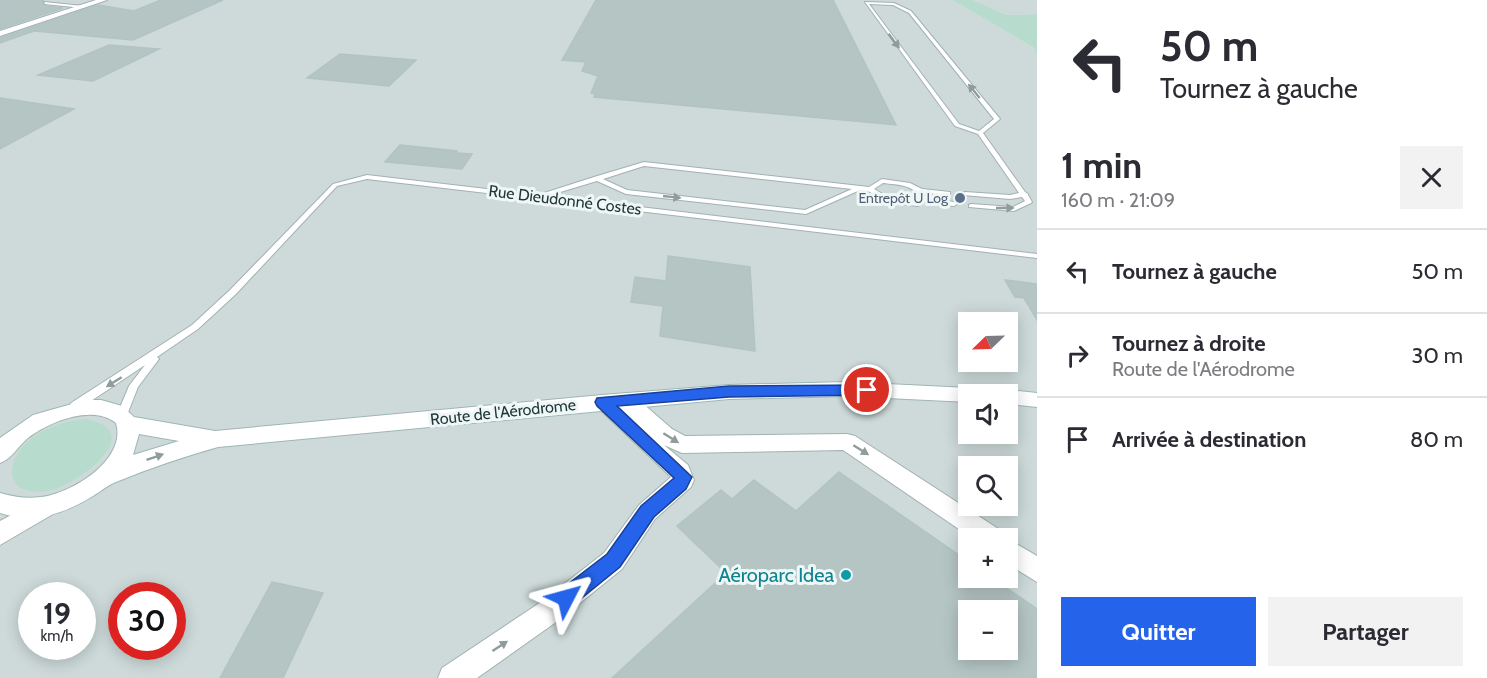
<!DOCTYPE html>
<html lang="fr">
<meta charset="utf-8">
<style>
:root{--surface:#fff;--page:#f2f2f3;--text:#2b2b33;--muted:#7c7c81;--line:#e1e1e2;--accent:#2563eb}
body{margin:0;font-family:Cabin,sans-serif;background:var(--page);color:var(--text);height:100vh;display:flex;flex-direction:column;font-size:22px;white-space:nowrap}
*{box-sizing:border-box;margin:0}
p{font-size:20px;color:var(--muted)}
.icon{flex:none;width:33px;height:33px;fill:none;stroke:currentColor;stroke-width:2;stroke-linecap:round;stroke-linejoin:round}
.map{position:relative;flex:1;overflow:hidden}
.panel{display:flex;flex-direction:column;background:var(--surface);width:450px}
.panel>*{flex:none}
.guide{background:#fff;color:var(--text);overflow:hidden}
.needle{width:39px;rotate:247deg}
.buttons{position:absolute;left:958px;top:312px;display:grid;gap:12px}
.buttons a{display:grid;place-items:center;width:60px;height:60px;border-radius:0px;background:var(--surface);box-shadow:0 3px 15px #0003;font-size:30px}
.speed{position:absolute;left:18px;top:582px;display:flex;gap:12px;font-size:30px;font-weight:700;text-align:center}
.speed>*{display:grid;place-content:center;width:78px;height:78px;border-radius:50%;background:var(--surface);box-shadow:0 3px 15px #0003;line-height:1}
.speed small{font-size:15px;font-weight:400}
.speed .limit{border:9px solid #d22;background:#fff;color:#111}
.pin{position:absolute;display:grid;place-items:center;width:51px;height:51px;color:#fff;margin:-26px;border:3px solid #fff;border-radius:50%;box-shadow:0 2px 6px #0007}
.me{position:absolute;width:66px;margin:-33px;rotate:51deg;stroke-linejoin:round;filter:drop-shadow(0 0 4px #0008)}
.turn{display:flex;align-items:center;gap:21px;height:126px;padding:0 24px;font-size:27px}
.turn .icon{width:78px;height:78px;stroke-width:2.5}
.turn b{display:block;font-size:42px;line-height:51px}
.round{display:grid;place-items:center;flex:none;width:63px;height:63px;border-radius:0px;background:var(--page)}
.summary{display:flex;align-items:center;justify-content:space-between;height:102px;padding:0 24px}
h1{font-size:36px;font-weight:700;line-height:45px}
.primary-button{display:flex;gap:12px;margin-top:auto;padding:12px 24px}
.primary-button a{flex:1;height:69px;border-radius:0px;background:var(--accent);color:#fff;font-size:24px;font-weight:700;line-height:69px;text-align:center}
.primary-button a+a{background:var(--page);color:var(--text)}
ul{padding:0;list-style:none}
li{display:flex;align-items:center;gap:18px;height:84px;padding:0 24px;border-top:2px solid var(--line)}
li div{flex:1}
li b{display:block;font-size:22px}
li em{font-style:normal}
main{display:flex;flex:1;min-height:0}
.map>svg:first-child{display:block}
.built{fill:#cddad9;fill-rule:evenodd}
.green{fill:#b7dcce}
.building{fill:#b4c5c3;stroke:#b1c4c3;stroke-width:1.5;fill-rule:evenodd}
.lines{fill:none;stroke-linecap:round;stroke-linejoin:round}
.lane-casing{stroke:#a2b1b1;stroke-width:2}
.street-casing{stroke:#a2b1b1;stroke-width:2}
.secondary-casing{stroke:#9eb6b6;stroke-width:2}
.lane{fill:#fff;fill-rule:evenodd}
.street{fill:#fff;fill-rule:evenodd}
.secondary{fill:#fff;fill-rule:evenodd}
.oneway{fill:#909c9c}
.route{fill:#2563eb;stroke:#184099;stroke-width:1.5}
.service-dot{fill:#5c6f8a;stroke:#eff7f6;stroke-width:2}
.culture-dot{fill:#0f9aa8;stroke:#eff7f6;stroke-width:2}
.labels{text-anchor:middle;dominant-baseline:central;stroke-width:6;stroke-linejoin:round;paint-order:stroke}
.far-service-label{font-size:14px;fill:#4e5e75;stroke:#eff7f6;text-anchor:end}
.street-label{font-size:16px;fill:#20383a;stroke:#eff7f6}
.near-culture-label{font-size:20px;fill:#0d838f;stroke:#eff7f6;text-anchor:end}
</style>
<main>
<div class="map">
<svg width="1037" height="678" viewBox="0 0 1037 678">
<rect width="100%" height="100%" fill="#dfeae9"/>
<path class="built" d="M 0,0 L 952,0 L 1033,47 L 1037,54 L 1037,678 L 0,678 ZM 969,322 L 1008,322 L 1008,362 L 969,362 ZM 969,394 L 1008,394 L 1008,434 L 969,434 ZM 969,466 L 1008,466 L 1008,506 L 969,506 ZM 969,538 L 1008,538 L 1008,578 L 969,578 ZM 32,596 L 82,596 L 82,646 L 32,646 ZM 122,596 L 172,596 L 172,646 L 122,646 ZM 969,610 L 1008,610 L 1008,650 L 969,650 Z
M 973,0 L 1037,0 L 1037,14 L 1007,15 Z"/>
<path class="green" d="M 952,0 L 973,0 L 1007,15 L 1037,14 L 1037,54 L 1033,47 Z
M 86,419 C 149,431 80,483 51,490 C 13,499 0,473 24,445 C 42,428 63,421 86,419 Z"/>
<path class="building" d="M 0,0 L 43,0 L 45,6 L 63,8 L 0,29 Z
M 161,0 L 223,0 L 133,40 L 34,31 L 0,43 L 0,38 L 98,5 L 134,11 Z
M 596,0 L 833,0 L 896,125 L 594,97 L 595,94 L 591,93 L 598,76 L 582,71 L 586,62 L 562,60 Z
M 109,45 L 159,49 L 93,81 L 38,75 Z
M 340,54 L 416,60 L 389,86 L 307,78 Z
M 0,98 L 74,109 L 0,149 Z
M 400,145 L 457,151 L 456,153 L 472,154 L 462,169 L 385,162 Z
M 668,256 L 750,267 L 755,351 L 660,336 L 663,306 L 631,302 L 635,277 L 666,281 Z
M 1005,280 L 1037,284 L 1037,320 L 1024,298 L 1015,297 Z
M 839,472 L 969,562 L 969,578 L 992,578 L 1037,609 L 1037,678 L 612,678 L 726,573 L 677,526 L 721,490 L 732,499 L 754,480 L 796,511 ZM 969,610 L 1008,610 L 1008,650 L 969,650 Z
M 272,582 L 323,593 L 283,678 L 220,678 Z"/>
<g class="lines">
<g class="lane-casing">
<path id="lane" d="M 44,2 L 83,6 L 85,7 L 83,8 L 45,4 Z
M 865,2 L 894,3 L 911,11 L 1000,119 L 983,133 L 1025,192 L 1028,194 L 1028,195 L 1032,202 L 1031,203 L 1014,211 L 969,207 L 969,205 L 971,204 L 1013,207 L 1025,201 L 1022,197 L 1010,199 L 963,195 L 963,193 L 965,192 L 1010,195 L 1019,193 L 978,134 L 955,126 ZM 869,4 L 893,5 L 909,13 L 994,119 L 979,131 L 959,124 Z
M 644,162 L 869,187 L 882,179 L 910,183 L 922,189 L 950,192 L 950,194 L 948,195 L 924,193 L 927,198 L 954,202 L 957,204 L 954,206 L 925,202 L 918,206 L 889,203 L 868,191 L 860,190 L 806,214 L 626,194 L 597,181 L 547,196 L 1037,254 L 1037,258 L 367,179 L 337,186 L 236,294 L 198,329 L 157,357 L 159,359 L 138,387 L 125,420 L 121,421 L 117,420 L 116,417 L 129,386 L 145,365 L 79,409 L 71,409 L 70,406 L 71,403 L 192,325 L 230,290 L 333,184 L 367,175 L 538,195 L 594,177 ZM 644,166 L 852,189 L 805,210 L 627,190 L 603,179 ZM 883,183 C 898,185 914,184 920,199 L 917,202 L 891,199 L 874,189 Z"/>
</g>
<g class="street-casing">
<path id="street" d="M 96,0 L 107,0 L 0,36 L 0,31 Z
M 626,393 L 633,395 L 672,429 L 685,436 L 847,434 L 855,436 L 1000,530 L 1003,538 L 972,538 L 843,450 L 682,453 L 664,445 L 688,465 L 694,480 L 691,487 L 655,519 L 622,569 L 559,620 L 477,678 L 438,678 L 442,668 L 541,602 L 604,553 L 639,505 L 671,477 L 592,402 L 595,397 C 607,393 613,400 622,408 L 616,400 L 619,395 Z
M 45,497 L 53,500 L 57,507 L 53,514 L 0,545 L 0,521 Z
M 1008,539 L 1037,556 L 1037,582 L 1008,564 Z"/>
</g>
<g class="secondary-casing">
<path id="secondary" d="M 846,382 L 969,388 L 976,390 L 979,394 L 969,394 L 969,402 L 846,396 L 729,399 L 218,447 C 183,457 150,468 116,482 C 108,485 101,491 93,496 C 64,514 33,524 0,513 L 0,493 C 14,497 27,499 41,497 C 73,493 127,459 116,423 C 92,404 49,422 28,438 C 18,446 12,459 0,463 L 0,438 L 33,415 L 86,400 L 101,400 L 122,406 L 134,417 L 215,431 L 602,395 L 729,385 ZM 139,434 L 179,441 L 133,455 Z
M 1008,390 L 1037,393 L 1037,407 L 1008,404 L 1008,394 L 999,394 Z"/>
</g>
<use href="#lane" class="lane"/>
<use href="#street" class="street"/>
<use href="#secondary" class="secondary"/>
</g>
<defs><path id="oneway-solid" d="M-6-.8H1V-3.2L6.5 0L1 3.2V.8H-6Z" transform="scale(1.5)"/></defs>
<g class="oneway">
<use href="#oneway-solid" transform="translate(894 41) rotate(53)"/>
<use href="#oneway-solid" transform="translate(974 91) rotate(-129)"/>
<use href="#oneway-solid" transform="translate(672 197) rotate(6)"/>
<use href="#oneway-solid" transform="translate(1005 208)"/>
<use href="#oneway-solid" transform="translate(114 382) rotate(148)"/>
<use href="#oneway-solid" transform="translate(671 438) rotate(32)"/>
<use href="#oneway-solid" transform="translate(861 450) rotate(32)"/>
<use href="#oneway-solid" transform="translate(155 457) rotate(-19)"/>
<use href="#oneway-solid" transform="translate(500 646) rotate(-33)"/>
</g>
<path class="route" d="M 867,385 L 874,390 L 867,395 L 729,397 L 617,406 L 692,477 L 686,489 L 654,517 L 620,567 L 573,605 L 566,608 L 559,605 L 556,598 L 559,591 L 607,554 L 641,506 L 674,478 L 597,406 L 595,402 L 597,398 L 729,386 Z"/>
<circle class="service-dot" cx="960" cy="198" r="6"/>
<circle class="culture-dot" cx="846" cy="575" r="6"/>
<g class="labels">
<g class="far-service-label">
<text x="948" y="198">Entrepôt U Log</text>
</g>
<g class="street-label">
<text transform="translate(565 200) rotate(7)">Rue Dieudonné Costes</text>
<text transform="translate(503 412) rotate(-6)">Route de l'Aérodrome</text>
</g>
<g class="near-culture-label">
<text x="834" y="575">Aéroparc Idea</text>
</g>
</g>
</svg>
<div class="buttons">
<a><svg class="needle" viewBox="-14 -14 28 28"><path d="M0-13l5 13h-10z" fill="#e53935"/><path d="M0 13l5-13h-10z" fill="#7c7c81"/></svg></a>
<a><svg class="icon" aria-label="sound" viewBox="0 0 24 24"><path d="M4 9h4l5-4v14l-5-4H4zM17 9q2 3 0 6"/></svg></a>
<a><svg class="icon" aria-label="search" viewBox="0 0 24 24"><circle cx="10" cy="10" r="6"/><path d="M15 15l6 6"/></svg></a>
<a>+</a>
<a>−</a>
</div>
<div class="speed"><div>19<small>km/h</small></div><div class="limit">30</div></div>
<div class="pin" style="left:867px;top:390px;background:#d93025"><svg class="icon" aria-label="arrive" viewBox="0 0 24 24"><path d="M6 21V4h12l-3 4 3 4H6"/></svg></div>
<svg class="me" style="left:566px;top:598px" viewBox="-20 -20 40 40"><path d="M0-17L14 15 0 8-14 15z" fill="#2563eb" stroke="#fff" stroke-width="4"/></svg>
</div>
<section class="panel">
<div class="guide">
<div class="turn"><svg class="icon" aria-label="left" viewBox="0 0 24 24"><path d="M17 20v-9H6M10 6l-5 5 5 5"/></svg><div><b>50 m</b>Tournez à gauche</div></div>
</div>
<div class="summary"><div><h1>1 min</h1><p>160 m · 21:09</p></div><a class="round"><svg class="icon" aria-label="close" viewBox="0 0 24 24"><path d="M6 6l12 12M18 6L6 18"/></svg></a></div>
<ul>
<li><svg class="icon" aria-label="left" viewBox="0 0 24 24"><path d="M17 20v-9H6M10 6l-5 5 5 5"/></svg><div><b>Tournez à gauche</b></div><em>50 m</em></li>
<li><svg class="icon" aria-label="right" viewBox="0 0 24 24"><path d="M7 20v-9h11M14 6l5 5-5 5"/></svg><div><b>Tournez à droite</b><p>Route de l'Aérodrome</p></div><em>30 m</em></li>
<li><svg class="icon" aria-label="arrive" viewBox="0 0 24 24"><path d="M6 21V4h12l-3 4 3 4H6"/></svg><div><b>Arrivée à destination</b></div><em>80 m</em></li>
</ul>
<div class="primary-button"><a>Quitter</a><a>Partager</a></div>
</section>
</main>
